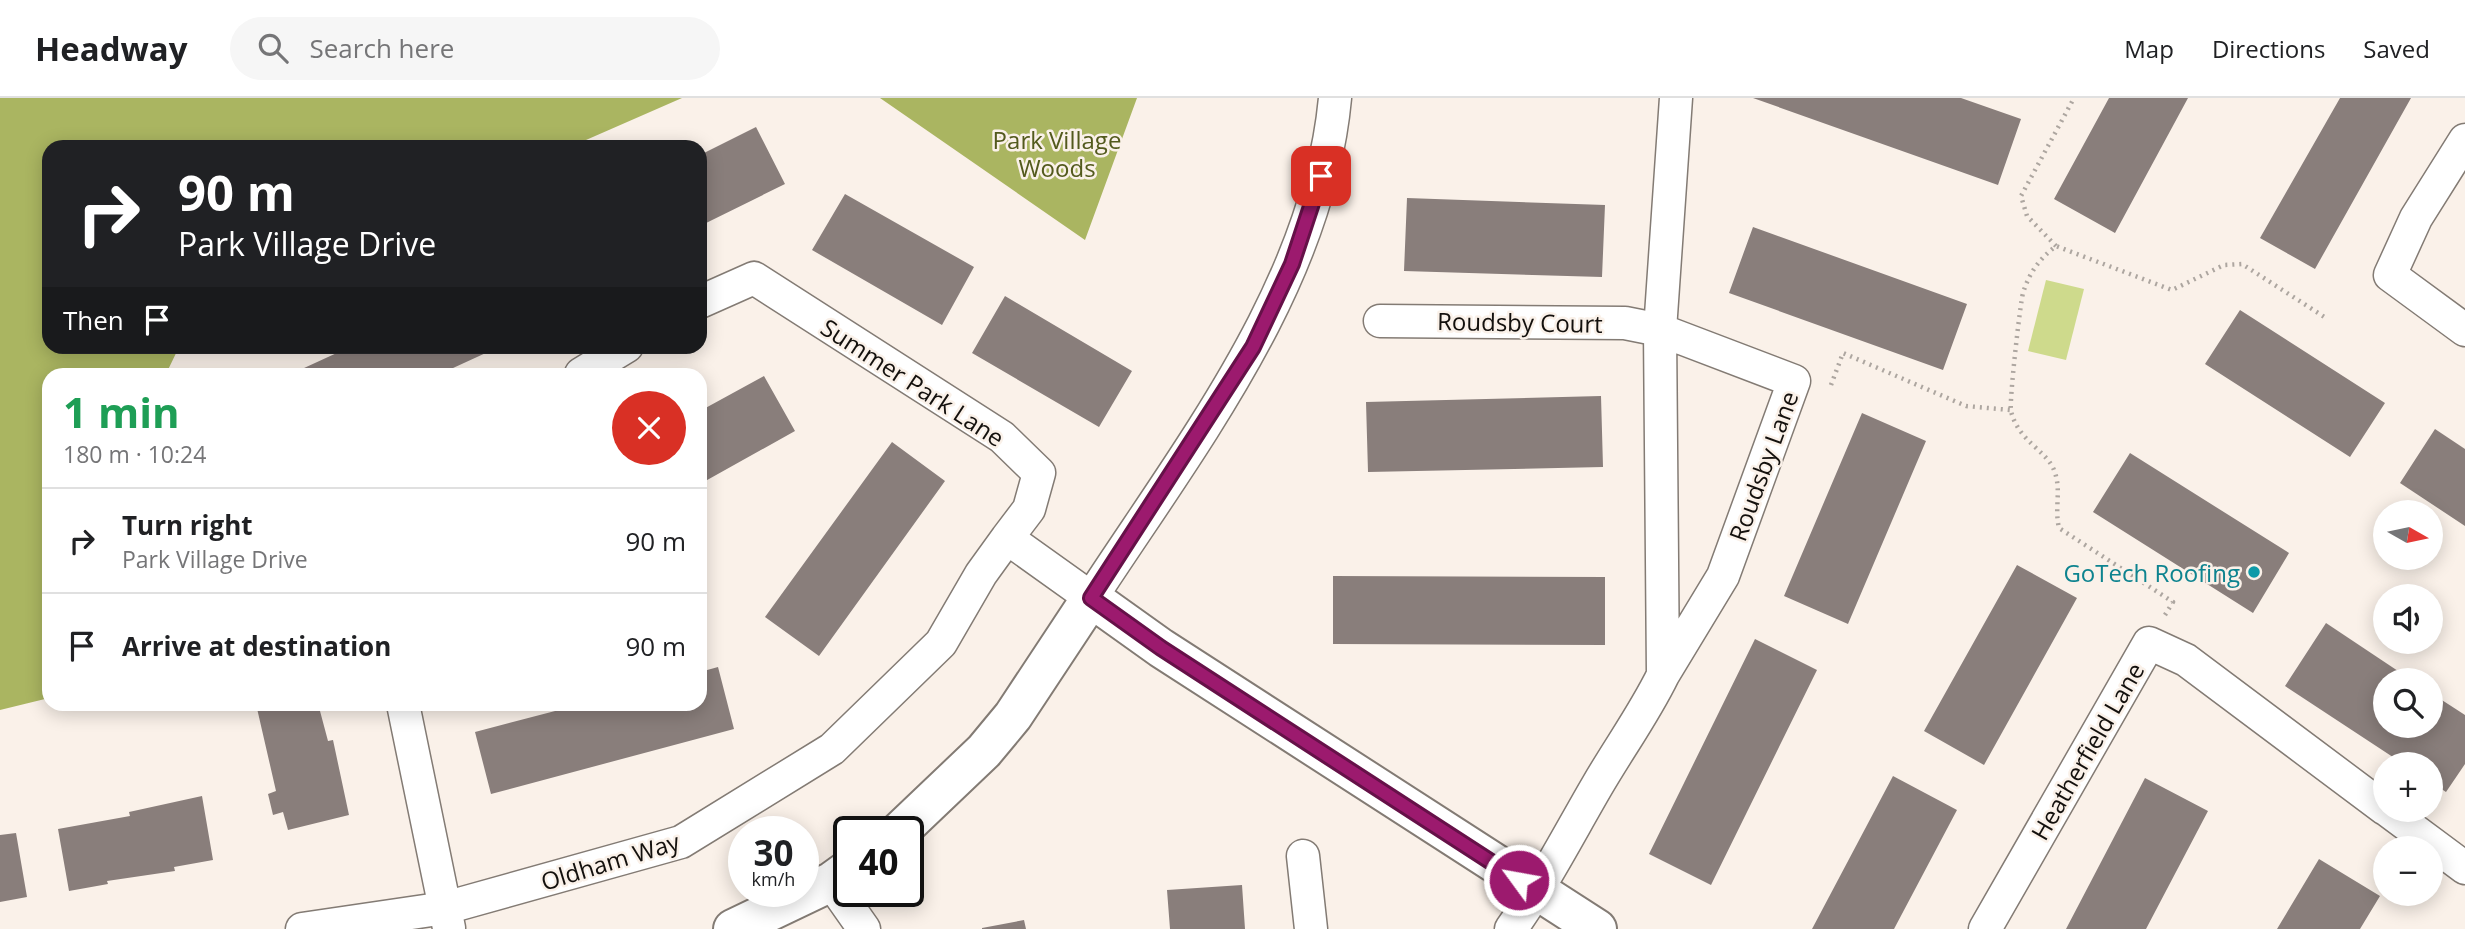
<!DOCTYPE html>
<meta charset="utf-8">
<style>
:root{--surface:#fff;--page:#f6f6f6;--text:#202124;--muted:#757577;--line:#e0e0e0}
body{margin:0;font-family:"Open Sans",sans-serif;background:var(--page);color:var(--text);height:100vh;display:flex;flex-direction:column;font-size:26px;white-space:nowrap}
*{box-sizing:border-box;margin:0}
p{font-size:23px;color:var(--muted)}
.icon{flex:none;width:38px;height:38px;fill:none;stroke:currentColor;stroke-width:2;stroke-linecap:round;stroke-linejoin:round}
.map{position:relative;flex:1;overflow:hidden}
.drawer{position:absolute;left:42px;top:270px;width:665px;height:343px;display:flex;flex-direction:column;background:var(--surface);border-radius:21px;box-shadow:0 4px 18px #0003}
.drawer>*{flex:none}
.top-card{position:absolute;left:42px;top:42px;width:665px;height:214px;border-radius:21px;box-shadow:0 4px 18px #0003;background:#202124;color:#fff;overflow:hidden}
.needle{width:46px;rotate:99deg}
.buttons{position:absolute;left:2373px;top:402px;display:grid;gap:14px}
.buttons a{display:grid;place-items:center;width:70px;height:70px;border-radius:50%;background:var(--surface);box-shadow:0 4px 18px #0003;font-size:35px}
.speed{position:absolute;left:728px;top:718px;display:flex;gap:14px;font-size:35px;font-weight:700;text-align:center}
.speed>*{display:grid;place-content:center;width:91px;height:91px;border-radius:50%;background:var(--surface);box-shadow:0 4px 18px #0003;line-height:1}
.speed small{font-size:18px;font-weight:400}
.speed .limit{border:4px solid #111;border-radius:10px;background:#fff;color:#111}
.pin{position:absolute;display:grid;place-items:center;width:60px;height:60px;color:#fff;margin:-30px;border-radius:14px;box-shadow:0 4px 10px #0006}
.me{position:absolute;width:77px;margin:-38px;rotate:302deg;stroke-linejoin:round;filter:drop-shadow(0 0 5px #0008)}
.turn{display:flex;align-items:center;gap:24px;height:147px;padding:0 21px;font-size:32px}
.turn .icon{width:91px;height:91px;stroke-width:2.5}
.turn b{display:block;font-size:49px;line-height:60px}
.then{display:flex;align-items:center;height:66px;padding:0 21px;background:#0003;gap:14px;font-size:26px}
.round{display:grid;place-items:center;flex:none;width:74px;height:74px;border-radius:37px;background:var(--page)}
.overview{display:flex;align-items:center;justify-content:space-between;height:119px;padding:0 21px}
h1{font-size:42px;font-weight:700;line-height:52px;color:#1e9e55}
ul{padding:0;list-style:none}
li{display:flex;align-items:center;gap:21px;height:105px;padding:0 21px;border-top:2px solid var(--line)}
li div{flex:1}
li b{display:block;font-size:26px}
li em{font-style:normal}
header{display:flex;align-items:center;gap:42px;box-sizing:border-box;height:98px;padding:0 35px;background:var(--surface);border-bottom:2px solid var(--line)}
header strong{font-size:33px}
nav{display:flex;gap:38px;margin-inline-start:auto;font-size:24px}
.search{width:490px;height:63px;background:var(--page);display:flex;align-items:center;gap:18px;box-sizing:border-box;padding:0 24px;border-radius:38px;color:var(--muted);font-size:26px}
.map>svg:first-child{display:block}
.green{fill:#ceda8c}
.forest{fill:#aab561}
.building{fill:#897e7b}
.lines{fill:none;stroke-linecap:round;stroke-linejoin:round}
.street-casing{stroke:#837b74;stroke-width:35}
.secondary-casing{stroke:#837b74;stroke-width:42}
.path{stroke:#ada6a0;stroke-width:4.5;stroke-dasharray:2 5;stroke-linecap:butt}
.street{stroke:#fff;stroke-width:32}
.secondary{stroke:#fff;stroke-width:38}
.route-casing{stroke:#651148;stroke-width:18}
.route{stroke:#9c1a6e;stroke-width:12}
.culture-dot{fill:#0f9aa8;stroke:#faf1e9;stroke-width:2.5}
.labels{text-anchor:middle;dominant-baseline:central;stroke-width:5;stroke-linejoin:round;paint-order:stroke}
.park-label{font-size:24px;fill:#535a1d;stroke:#faf1e9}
.street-label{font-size:24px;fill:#13100d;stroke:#faf1e9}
.culture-label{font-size:24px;fill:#0d838f;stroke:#faf1e9;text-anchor:end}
</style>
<header>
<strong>Headway</strong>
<div class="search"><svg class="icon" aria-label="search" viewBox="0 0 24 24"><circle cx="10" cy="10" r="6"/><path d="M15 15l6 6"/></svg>Search here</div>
<nav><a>Map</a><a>Directions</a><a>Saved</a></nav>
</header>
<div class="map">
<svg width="2465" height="831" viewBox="0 0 2465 831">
<rect width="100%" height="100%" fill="#faf1e9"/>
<path class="green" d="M 2046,182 L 2084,191 L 2066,262 L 2028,253 Z"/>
<path class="forest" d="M 0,0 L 682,0 L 570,49 L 49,49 L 49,248 L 179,249 L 166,276 L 49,276 L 49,600 L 0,612 Z
M 880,0 L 1137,0 L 1085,142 Z"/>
<path class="building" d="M 1753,0 L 1961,0 L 2021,21 L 1998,87 Z
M 2109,0 L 2188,0 L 2115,135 L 2054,101 Z
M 2340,0 L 2411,0 L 2315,171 L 2260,140 Z
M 756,29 L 785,86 L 700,128 L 700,57 Z
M 845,96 L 974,169 L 942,227 L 812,152 Z
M 1407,100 L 1605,107 L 1602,179 L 1404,173 Z
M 1753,129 L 1967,206 L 1943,272 L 1729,195 Z
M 1005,198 L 1132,273 L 1099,329 L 972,255 Z
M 2240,212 L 2385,305 L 2350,359 L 2205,266 Z
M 352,248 L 501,248 L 440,276 L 291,276 Z
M 764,278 L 795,333 L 700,386 L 700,313 Z
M 1601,298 L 1603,369 L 1368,374 L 1366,304 Z
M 1862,315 L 1926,343 L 1848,526 L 1784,498 Z
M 2435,331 L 2465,351 L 2465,428 L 2400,385 Z
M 892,344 L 945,383 L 819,558 L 765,519 Z
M 2130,355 L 2289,455 L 2253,515 L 2093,414 Z
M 2017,467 L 2077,500 L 1984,667 L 1924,633 Z
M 1333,478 L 1605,479 L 1605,547 L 1333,546 Z
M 2326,525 L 2413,583 L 2385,583 L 2385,628 L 2431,628 L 2431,595 L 2465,617 L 2465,666 L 2446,694 L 2431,684 L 2431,667 L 2405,667 L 2285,588 Z
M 1755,541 L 1817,572 L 1711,787 L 1649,756 Z
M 718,569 L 734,631 L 491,696 L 475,634 L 582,606 L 700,606 L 700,574 Z
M 256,606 L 325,606 L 327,611 L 320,613 L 328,643 L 333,642 L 349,717 L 288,732 L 283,714 L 273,717 L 268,696 L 276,693 Z
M 1893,678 L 1957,712 L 1894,831 L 1812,831 Z
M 2145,680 L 2208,713 L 2146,831 L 2066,831 Z
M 202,698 L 213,762 L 174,769 L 175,773 L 107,783 L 108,786 L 69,793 L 58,731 L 130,718 L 129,714 Z
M 16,735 L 27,799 L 0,804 L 0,737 Z
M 2319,761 L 2380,798 L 2360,831 L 2277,831 Z
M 1242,787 L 1245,831 L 1170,831 L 1167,792 Z
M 1024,822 L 1026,831 L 982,831 L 982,830 Z"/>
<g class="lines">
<g class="street-casing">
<path id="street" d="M 2465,42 L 2416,120 L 2390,177 L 2465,232
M 700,204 L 754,180 L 1002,339 L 1039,375 L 1029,411 L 1007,440 L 1091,500 C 1190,348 1318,186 1335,0
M 1380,223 L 1625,225 L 1660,232 L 1794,283 L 1723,478 L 1663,577
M 581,276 L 627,248
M 403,606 L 449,830
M 2387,712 L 2465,770
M 1303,758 L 1311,831
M 831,784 L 864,831
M 302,831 L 445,810 L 681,744 L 832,651 L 941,545 L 981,476 L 1007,440
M 1511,831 C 1544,785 1569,736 1597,688 C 1619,650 1644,616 1663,577 L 1660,232 L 1676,0
M 1985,831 L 2149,545 L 2186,562 L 2385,711"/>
</g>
<g class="secondary-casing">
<path id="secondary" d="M 900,733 L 984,653 L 1013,618 L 1091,500 L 1161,550 L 1597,831
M 733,831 L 831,784 L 849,771"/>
</g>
<path class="path" d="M 2056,148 L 2027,118 L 2021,98 L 2074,0
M 1831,287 L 1843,255 L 1966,308 L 2010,312
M 2165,517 L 2173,504 L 2059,430 C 2054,409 2062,392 2054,372 C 2046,352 2018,343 2011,313 C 2009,305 2020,206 2023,195 C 2029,175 2040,160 2056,148 L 2172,192 L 2224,167 L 2242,166 L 2326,220"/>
<use href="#street" class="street"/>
<use href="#secondary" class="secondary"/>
</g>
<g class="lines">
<g class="route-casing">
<path id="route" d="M 1321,78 L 1292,166 L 1253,249 L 1091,500 L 1161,550 L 1519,782"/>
</g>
<use href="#route" class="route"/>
</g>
<circle class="culture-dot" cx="2254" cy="474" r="7"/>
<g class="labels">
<g class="park-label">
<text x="1057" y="41">Park Village<tspan x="1057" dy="28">Woods</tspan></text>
</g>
<g class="street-label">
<text transform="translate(1520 224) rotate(1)">Roudsby Court</text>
<text transform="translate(913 284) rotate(33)">Summer Park Lane</text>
<text transform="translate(1763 368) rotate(-70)">Roudsby Lane</text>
<text transform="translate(2087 653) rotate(-60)">Heatherfield Lane</text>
<text transform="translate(610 763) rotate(-17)">Oldham Way</text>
</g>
<g class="culture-label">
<text x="2240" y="474">GoTech Roofing</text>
</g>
</g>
</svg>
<div class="buttons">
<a><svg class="needle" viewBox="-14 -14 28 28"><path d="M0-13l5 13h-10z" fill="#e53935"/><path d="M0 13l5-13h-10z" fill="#757577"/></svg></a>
<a><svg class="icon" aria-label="sound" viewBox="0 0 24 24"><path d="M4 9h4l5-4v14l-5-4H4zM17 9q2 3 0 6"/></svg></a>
<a><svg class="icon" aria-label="search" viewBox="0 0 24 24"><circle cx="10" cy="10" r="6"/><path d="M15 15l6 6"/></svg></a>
<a>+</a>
<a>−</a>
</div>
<div class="speed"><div>30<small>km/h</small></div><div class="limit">40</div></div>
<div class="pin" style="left:1321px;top:78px;background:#d93025"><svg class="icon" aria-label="arrive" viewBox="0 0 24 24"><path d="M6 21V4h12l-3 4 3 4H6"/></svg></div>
<svg class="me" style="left:1519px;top:782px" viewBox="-20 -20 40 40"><circle r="17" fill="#9c1a6e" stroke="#fff" stroke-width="3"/><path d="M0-11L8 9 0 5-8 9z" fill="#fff"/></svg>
<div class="top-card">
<div class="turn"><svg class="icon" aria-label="right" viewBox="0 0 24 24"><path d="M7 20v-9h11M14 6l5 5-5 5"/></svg><div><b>90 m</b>Park Village Drive</div></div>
<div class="then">Then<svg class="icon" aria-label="arrive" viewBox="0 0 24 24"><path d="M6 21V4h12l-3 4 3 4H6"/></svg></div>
</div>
<section class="drawer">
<div class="overview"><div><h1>1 min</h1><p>180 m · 10:24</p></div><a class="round" style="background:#d93025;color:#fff"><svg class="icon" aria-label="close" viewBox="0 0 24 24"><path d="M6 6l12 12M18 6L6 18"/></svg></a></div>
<ul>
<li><svg class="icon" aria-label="right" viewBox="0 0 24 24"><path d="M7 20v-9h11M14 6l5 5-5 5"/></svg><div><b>Turn right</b><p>Park Village Drive</p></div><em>90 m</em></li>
<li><svg class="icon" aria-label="arrive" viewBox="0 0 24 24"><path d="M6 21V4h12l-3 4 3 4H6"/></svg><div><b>Arrive at destination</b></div><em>90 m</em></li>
</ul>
</section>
</div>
